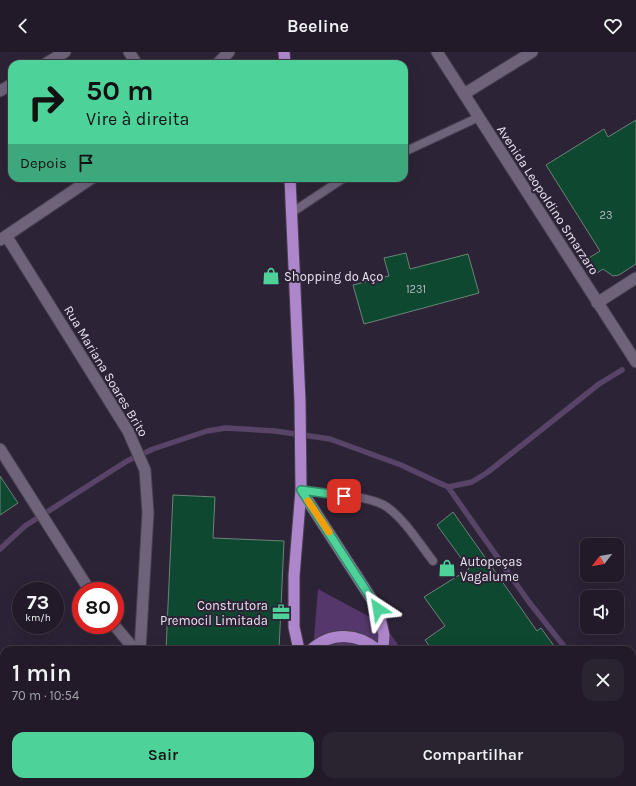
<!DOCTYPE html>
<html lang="pt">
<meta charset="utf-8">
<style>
:root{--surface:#221a28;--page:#2a2330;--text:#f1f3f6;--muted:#a2a1a8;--line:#3f3845;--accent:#4dd39a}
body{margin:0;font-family:Karla,sans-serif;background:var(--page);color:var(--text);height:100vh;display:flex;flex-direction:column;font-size:15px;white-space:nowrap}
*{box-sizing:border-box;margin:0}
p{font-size:13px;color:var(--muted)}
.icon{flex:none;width:22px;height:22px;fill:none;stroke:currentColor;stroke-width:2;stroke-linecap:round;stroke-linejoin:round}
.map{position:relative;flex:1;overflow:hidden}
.side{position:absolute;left:0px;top:594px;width:636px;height:140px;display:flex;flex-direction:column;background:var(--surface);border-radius:12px 12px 0 0;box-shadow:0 4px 16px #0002,0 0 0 1px var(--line)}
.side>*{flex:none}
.hud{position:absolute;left:8px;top:8px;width:400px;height:122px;border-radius:12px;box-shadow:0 4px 16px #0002,0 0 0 1px var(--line);background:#4dd39a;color:#111;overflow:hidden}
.needle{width:26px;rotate:239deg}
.fabs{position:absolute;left:580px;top:486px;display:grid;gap:8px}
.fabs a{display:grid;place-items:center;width:44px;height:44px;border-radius:8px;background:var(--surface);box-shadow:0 4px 16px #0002,0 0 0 1px var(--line);font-size:20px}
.speed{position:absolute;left:12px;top:530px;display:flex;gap:8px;font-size:20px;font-weight:700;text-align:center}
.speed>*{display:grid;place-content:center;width:52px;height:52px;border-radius:50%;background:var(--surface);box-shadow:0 4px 16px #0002,0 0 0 1px var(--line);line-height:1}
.speed small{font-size:10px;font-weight:400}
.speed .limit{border:6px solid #d22;background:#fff;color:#111}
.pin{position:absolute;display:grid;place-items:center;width:34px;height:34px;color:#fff;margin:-17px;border-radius:8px;box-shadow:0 2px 6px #0006}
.me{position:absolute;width:44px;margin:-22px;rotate:327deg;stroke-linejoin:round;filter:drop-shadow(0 0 3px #0008)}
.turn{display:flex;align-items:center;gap:14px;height:84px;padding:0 12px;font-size:18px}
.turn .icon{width:52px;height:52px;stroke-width:2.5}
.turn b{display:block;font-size:28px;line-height:34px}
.then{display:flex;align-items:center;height:38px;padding:0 12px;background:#0003;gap:8px;font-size:15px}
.round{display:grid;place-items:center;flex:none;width:42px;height:42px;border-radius:12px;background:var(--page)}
.head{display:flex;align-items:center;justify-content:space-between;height:68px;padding:0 12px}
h1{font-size:24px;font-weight:600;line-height:30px}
.button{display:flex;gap:8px;margin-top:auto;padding:8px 12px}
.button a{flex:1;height:46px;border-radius:12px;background:var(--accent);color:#111;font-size:16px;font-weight:600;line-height:46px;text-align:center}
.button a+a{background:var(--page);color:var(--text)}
header{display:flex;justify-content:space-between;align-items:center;height:52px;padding:0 12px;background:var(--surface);font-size:18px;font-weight:600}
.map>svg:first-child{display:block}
.green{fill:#55376b}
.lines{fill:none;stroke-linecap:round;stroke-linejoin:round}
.stream{stroke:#574466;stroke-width:5.5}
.building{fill:#0e4831;stroke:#6a8476}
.service-casing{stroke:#483f4f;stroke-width:10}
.minor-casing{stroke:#483f4f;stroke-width:13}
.tertiary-casing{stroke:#483f4f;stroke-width:13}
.trunk-casing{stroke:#483f4f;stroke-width:13}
.service{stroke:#6f637a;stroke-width:8}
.minor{stroke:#6f637a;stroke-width:11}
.tertiary{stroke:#6f637a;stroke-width:11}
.trunk{stroke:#ae86cc;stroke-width:11}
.route-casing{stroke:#328964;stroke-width:10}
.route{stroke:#4dd39a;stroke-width:7}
.slow{stroke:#f59e0b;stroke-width:7}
.labels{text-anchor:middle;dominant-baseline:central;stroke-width:4;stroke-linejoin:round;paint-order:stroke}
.number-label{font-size:11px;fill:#b2bcc0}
.street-label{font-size:13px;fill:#e8e2ef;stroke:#2d2336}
.poi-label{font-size:13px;fill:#e8e2ef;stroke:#2d2336;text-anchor:start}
</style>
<header><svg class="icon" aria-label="back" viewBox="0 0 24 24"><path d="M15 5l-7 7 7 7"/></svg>Beeline<svg class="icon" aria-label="heart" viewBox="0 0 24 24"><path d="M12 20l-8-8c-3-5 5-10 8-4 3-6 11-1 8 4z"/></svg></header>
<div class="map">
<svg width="636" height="734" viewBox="0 0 636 734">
<rect width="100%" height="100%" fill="#2d2336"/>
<path class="green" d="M 318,537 L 383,572 L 402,598 L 313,598 Z
M 300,730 L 493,730 L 496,734 L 300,734 Z"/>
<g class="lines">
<path class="stream" d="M 448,435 L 472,430 L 488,420 L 599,332 L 622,318
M 0,497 L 25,474 L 127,409 L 153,397 L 207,379 L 226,376 L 275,379 L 330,387 L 401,413 L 448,435 L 529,550 L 567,598
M 632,646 L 636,647"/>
</g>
<path class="building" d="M 636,68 L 636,212 L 619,223 L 613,224 L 603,217 L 597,221 L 587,207 L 600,199 L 546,113 L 604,77 L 608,85 Z
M 406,201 L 410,217 L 468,202 L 479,241 L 364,272 L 353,233 L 389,224 L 384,206 Z
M 0,424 L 18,451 L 0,463 Z
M 173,443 L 215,445 L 213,486 L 284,489 L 279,598 L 166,598 Z
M 453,460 L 537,579 L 541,576 L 557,598 L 432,598 L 425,588 L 445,574 L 424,545 L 469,517 L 437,473 Z"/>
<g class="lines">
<g class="service-casing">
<path id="service" d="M 404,100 L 479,65
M 291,161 L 344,126
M 301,438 C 323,441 370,443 387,455 C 405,468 419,491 433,509
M 0,671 L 4,677
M 40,730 L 43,734"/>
</g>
<g class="minor-casing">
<path id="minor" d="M 129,0 L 137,12
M 45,12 L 65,0
M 217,12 L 229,0
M 0,39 L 12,32
M 464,42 L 532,0
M 7,185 L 128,379 L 145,418 L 148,461 L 140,598
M 0,188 L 92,126
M 597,251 L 636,226
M 0,397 L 90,539
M 114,573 L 135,598
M 0,623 L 4,630
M 69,730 L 71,734
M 122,734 L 122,730"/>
</g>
<g class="tertiary-casing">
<path id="tertiary" d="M 437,0 L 636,310
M 498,730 L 501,734"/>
</g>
<g class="trunk-casing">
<path id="trunk" d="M 284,0 L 285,12
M 290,126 L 300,349 L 301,438 L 294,524 L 294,575 L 299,598
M 301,438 L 378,557 L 384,583 L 383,598
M 311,598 C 331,579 358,581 378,598
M 285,734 L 285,730
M 309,734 L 311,730"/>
</g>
<use href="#service" class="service"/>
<use href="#minor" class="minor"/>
<use href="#tertiary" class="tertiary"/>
<use href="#trunk" class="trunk"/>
</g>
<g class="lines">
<g class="route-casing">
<path id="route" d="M 344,444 L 301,438 L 378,557"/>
</g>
<use href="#route" class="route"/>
<path class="slow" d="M 308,449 L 329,480"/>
</g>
<defs>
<g id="shop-bare" transform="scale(1.38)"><path d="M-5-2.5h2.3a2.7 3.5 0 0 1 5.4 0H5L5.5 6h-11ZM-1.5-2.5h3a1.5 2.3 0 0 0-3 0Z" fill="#4dd39a" stroke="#2d2336" stroke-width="2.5" paint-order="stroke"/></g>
<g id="office-bare" transform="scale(1.38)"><path d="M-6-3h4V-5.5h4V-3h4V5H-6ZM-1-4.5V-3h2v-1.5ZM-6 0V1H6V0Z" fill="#4dd39a" stroke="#2d2336" stroke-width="2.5" paint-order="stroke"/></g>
</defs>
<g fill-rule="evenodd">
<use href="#shop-bare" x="271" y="224"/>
<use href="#shop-bare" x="447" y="516"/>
<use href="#office-bare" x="281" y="560"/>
</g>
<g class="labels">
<g class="number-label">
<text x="606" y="163">23</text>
<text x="416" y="237">1231</text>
</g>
<g class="street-label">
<text transform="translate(548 148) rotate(57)">Avenida Leopoldino Smarzaro</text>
<text transform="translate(106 319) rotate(59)">Rua Mariana Soares Brito</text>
</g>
<g class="poi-label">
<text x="284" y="224">Shopping do Aço</text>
<text x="460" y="509">Autopeças<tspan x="460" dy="15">Vagalume</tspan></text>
<text x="268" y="553" text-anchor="end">Construtora<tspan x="268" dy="15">Premocil Limitada</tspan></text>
</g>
</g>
</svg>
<div class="fabs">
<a><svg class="needle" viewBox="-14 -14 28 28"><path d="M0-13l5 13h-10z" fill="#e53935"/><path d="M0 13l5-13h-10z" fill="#a2a1a8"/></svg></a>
<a><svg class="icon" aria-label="sound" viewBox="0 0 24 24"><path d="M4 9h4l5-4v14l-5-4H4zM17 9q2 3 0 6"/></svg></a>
</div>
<div class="speed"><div>73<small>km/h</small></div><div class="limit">80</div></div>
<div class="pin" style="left:344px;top:444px;background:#d93025"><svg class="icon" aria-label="arrive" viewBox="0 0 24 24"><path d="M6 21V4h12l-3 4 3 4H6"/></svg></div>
<svg class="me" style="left:378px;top:557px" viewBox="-20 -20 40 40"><path d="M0-17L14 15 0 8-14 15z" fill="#4dd39a" stroke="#fff" stroke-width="4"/></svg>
<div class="hud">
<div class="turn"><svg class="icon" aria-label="right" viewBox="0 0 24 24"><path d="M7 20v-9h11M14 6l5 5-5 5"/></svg><div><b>50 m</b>Vire à direita</div></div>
<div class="then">Depois<svg class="icon" aria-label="arrive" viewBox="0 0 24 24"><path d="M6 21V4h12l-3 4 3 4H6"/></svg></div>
</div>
<section class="side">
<div class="head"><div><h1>1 min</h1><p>70 m · 10:54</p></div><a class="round"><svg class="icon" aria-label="close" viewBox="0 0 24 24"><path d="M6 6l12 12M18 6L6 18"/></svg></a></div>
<div class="button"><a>Sair</a><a>Compartilhar</a></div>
</section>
</div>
